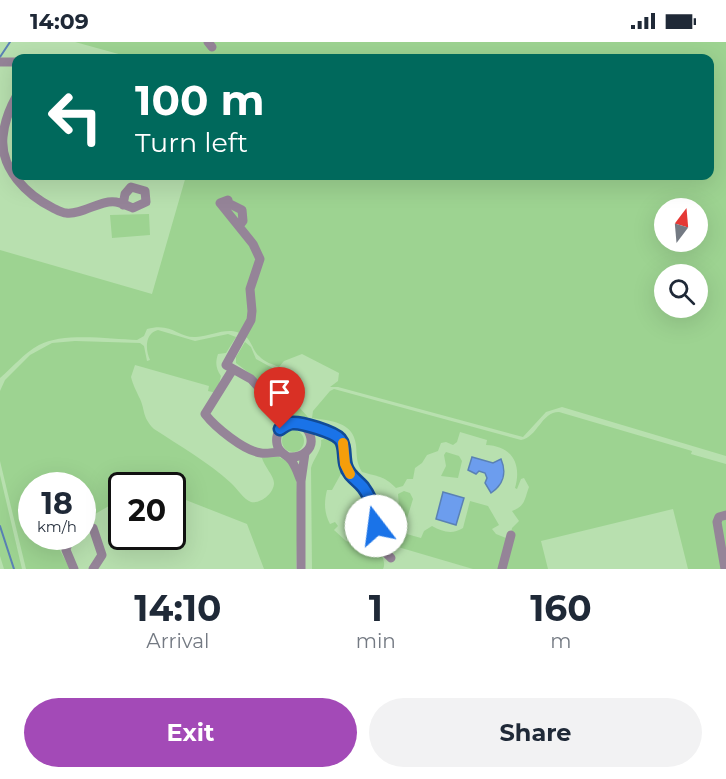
<!DOCTYPE html>
<style>
:root{--surface:#fff;--page:#f2f2f3;--text:#1f2937;--muted:#747a83;--accent:#a34ab7}
body{margin:0;font-family:Montserrat,sans-serif;background:var(--page);color:var(--text);height:100vh;display:flex;flex-direction:column;font-size:22px;white-space:nowrap}
*{box-sizing:border-box;margin:0}
p{font-size:20px;color:var(--muted)}
.icon{flex:none;width:33px;height:33px;fill:none;stroke:currentColor;stroke-width:2;stroke-linecap:round;stroke-linejoin:round}
.map{position:relative;height:527px;overflow:hidden}
.side{display:flex;flex-direction:column;background:var(--surface);flex:1}
.side>*{flex:none}
.banner{position:absolute;left:12px;top:12px;width:702px;height:126px;border-radius:12px;box-shadow:0 6px 24px #0002;background:#00695c;color:#fff;overflow:hidden}
.needle{width:39px;rotate:16deg}
.buttons{position:absolute;left:654px;top:156px;display:grid;gap:12px}
.buttons a{display:grid;place-items:center;width:54px;height:54px;border-radius:50%;background:var(--surface);box-shadow:0 6px 24px #0002;font-size:30px}
.speed{position:absolute;left:18px;top:430px;display:flex;gap:12px;font-size:30px;font-weight:700;text-align:center}
.speed>*{display:grid;place-content:center;width:78px;height:78px;border-radius:50%;background:var(--surface);box-shadow:0 6px 24px #0002;line-height:1}
.speed small{font-size:15px;font-weight:400}
.speed .limit{border:3px solid #111;border-radius:9px;background:#fff;color:#111}
.pin{position:absolute;display:grid;place-items:center;width:51px;height:51px;color:#fff;margin:-62px -26px;border-radius:50% 50% 50% 0;rotate:-45deg;box-shadow:0 0 6px #0007}
.pin .icon{rotate:45deg}
.me{position:absolute;width:66px;margin:-33px;rotate:345deg;stroke-linejoin:round;filter:drop-shadow(0 0 4px #0008)}
.turn{display:flex;align-items:center;gap:21px;height:126px;padding:0 24px;font-size:27px}
.turn .icon{width:78px;height:78px;stroke-width:2.5}
.turn b{display:block;font-size:42px;line-height:51px}
.eta{display:flex;justify-content:space-evenly;align-items:center;height:102px;text-align:center}
.eta b{font-size:36px;font-weight:700;line-height:42px}
.primary-button{display:flex;gap:12px;margin-top:auto;padding:12px 24px}
.primary-button a{flex:1;height:69px;border-radius:36px;background:var(--accent);color:#fff;font-size:24px;font-weight:700;line-height:69px;text-align:center}
.primary-button a+a{background:var(--page);color:var(--text)}
.status{display:flex;justify-content:space-between;align-items:center;height:42px;padding:0 30px;background:var(--surface);direction:ltr}
.status svg{height:16px;fill:currentColor}
.map>svg:first-child{display:block}
.green{fill:#9dd391;fill-rule:evenodd}
.water{fill:#6c9dee;stroke:#5a81b4;stroke-width:1.5}
.lines{fill:none;stroke-linecap:round;stroke-linejoin:round}
.stream{stroke:#5a81b4;stroke-width:2}
.minor{stroke:#958498;stroke-width:9}
.route-casing{stroke:#114b97;stroke-width:15}
.route{stroke:#1a73e8;stroke-width:10}
.slow{stroke:#f59e0b;stroke-width:10}
</style>
<div class="status"><b>14:09</b><svg viewBox="0 0 49 12"><path d="M0 12V9h3v3zM5 12V6h3v6zM10 12V3h3v9zM15 12V0h3v12zM26 1h20v11H26zM47 4h2v5h-2z"/></svg></div>
<div class="map">
<svg width="726" height="527" viewBox="0 0 726 527">
<rect width="100%" height="100%" fill="#b8e0af"/>
<path class="green" d="M 75,0 L 726,0 L 726,414 L 562,365 L 546,370 L 523,395 L 338,345 L 330,345 L 338,339 L 339,331 L 302,312 L 284,319 L 279,325 C 272,322 264,320 259,314 C 253,309 252,300 246,295 C 230,282 214,294 196,295 C 178,296 172,280 147,287 L 144,294 L 137,298 C 110,297 63,290 39,303 C 24,311 13,325 0,336 L 0,208 L 152,252 L 186,134 L 710,134 L 710,16 L 133,16 ZM 664,166 L 698,166 L 698,200 L 664,200 ZM 664,232 L 698,232 L 698,266 L 664,266 Z
M 149,172 L 150,193 L 112,196 L 110,173 Z
M 158,288 L 195,299 L 228,292 L 236,295 L 226,311 L 218,312 C 215,321 216,327 221,334 L 217,351 L 208,349 L 209,344 L 135,323 L 131,335 C 133,343 136,348 139,355 C 146,368 141,374 154,387 C 180,404 208,420 231,441 C 237,446 243,457 251,460 C 261,462 274,451 274,441 C 274,434 264,424 262,416 L 272,414 L 279,415 L 288,420 L 296,431 L 298,470 L 296,527 L 264,527 L 247,482 L 173,453 L 172,444 L 122,444 L 121,457 L 83,479 L 82,444 L 32,444 L 32,495 L 65,495 L 56,501 L 70,527 L 26,527 L 0,419 L 0,349 L 5,338 L 30,313 L 52,301 L 75,299 L 140,301 L 144,304 L 147,319 L 150,318 C 145,307 145,291 158,288 Z
M 245,300 L 251,305 L 256,317 L 278,329 L 288,353 L 307,374 L 311,382 L 294,377 L 253,334 L 236,321 L 236,315 Z
M 334,347 L 521,398 C 538,395 541,370 559,370 L 692,409 L 691,412 L 726,422 L 726,527 L 688,527 L 673,467 L 541,499 L 548,527 L 505,527 L 512,486 L 519,479 L 512,469 C 525,464 524,459 529,445 L 524,436 L 521,437 L 517,447 L 515,446 C 522,422 512,404 486,403 L 487,398 L 460,390 L 457,400 L 453,403 L 446,400 L 441,401 L 438,409 L 427,413 L 422,421 L 415,426 L 413,437 L 407,437 L 403,444 L 396,446 C 383,433 378,435 362,430 C 356,420 357,414 356,403 C 353,379 330,379 312,376 L 313,369 L 330,349 Z
M282 399a11 11 0 1 1 22 0a11 11 0 1 1-22 0Z
M 324,397 L 333,399 L 338,405 L 342,430 L 332,448 L 327,448 C 324,460 324,471 330,482 L 335,480 L 338,484 L 334,488 L 346,499 L 364,505 L 366,500 C 376,502 388,518 383,527 L 312,527 L 311,426 C 313,417 323,407 321,398 Z
M 446,410 L 459,414 L 462,419 L 458,436 L 441,434 L 446,424 L 444,413 Z
M 0,433 L 22,527 L 4,527 L 0,514 Z
M 404,449 L 410,451 L 413,457 L 405,483 L 394,480 L 393,478 L 399,464 L 398,452 Z
M 470,459 L 488,464 L 499,483 L 492,487 L 496,492 L 506,496 L 500,527 L 473,527 L 398,505 L 390,496 L 388,485 L 391,483 L 404,487 L 403,491 L 421,496 L 424,489 L 432,484 C 443,490 452,493 463,486 Z"/>
<path class="water" d="M 472,415 L 493,421 L 501,417 C 507,431 503,443 491,451 L 485,441 L 487,436 L 485,431 L 479,429 L 476,432 L 468,428 Z
M 443,450 L 464,456 L 456,483 L 436,477 Z"/>
<g class="lines">
<path class="stream" d="M 0,15 L 10,0
M 0,484 L 14,527"/>
<path class="minor" d="M 208,0 L 212,5
M 0,20 L 16,20
M 16,55 C 10,66 4,82 3,95 C 0,127 27,153 53,166 C 57,168 62,171 66,171 C 83,173 101,157 116,160 C 121,161 128,164 133,166 L 146,160 L 145,149 L 131,145 L 125,152 L 123,163
M 228,158 L 220,161 L 253,202 L 260,217 L 250,247 L 252,269 L 251,278 L 226,323 L 251,337 L 292,381
M 224,166 L 230,162 L 242,168 L 243,179 L 239,184
M 233,327 L 205,372 C 215,385 244,409 261,411 C 267,412 274,410 280,410
M 302,384 C 317,386 341,387 344,406 C 345,413 344,422 348,428 C 354,441 365,447 372,462 C 383,485 366,493 391,516
M 289,415 C 302,416 315,407 310,393 C 303,373 273,381 277,402 C 278,411 286,412 291,418 C 296,425 298,432 301,439
M 93,486 L 102,513 L 93,527
M 69,498 L 66,508 L 74,527
M 301,527 L 301,439 L 305,411
M 502,527 L 511,493
M 725,527 L 717,480 L 719,475 L 726,473"/>
</g>
<g class="lines">
<g class="route-casing">
<path id="route" d="M 280,387 C 284,384 287,382 292,381 C 301,380 334,390 340,397 C 346,404 343,415 346,424 C 348,433 357,438 363,445 C 372,457 375,470 376,484"/>
</g>
<use href="#route" class="route"/>
<path class="slow" d="M 343,401 L 345,422 L 350,432"/>
</g>
</svg>
<div class="buttons">
<a><svg class="needle" viewBox="-14 -14 28 28"><path d="M0-13l5 13h-10z" fill="#e53935"/><path d="M0 13l5-13h-10z" fill="#747a83"/></svg></a>
<a><svg class="icon" aria-label="search" viewBox="0 0 24 24"><circle cx="10" cy="10" r="6"/><path d="M15 15l6 6"/></svg></a>
</div>
<div class="speed"><div>18<small>km/h</small></div><div class="limit">20</div></div>
<div class="pin" style="left:280px;top:387px;background:#d93025"><svg class="icon" aria-label="arrive" viewBox="0 0 24 24"><path d="M6 21V4h12l-3 4 3 4H6"/></svg></div>
<svg class="me" style="left:376px;top:484px" viewBox="-20 -20 40 40"><circle r="19" fill="#fff"/><path d="M0-13L10 11 0 6-10 11z" fill="#1a73e8"/></svg>
<div class="banner">
<div class="turn"><svg class="icon" aria-label="left" viewBox="0 0 24 24"><path d="M17 20v-9H6M10 6l-5 5 5 5"/></svg><div><b>100 m</b>Turn left</div></div>
</div>
</div>
<section class="side">
<div class="eta">
<div><b>14:10</b><p>Arrival</p></div>
<div><b>1</b><p>min</p></div>
<div><b>160</b><p>m</p></div>
</div>
<div class="primary-button"><a>Exit</a><a>Share</a></div>
</section>
